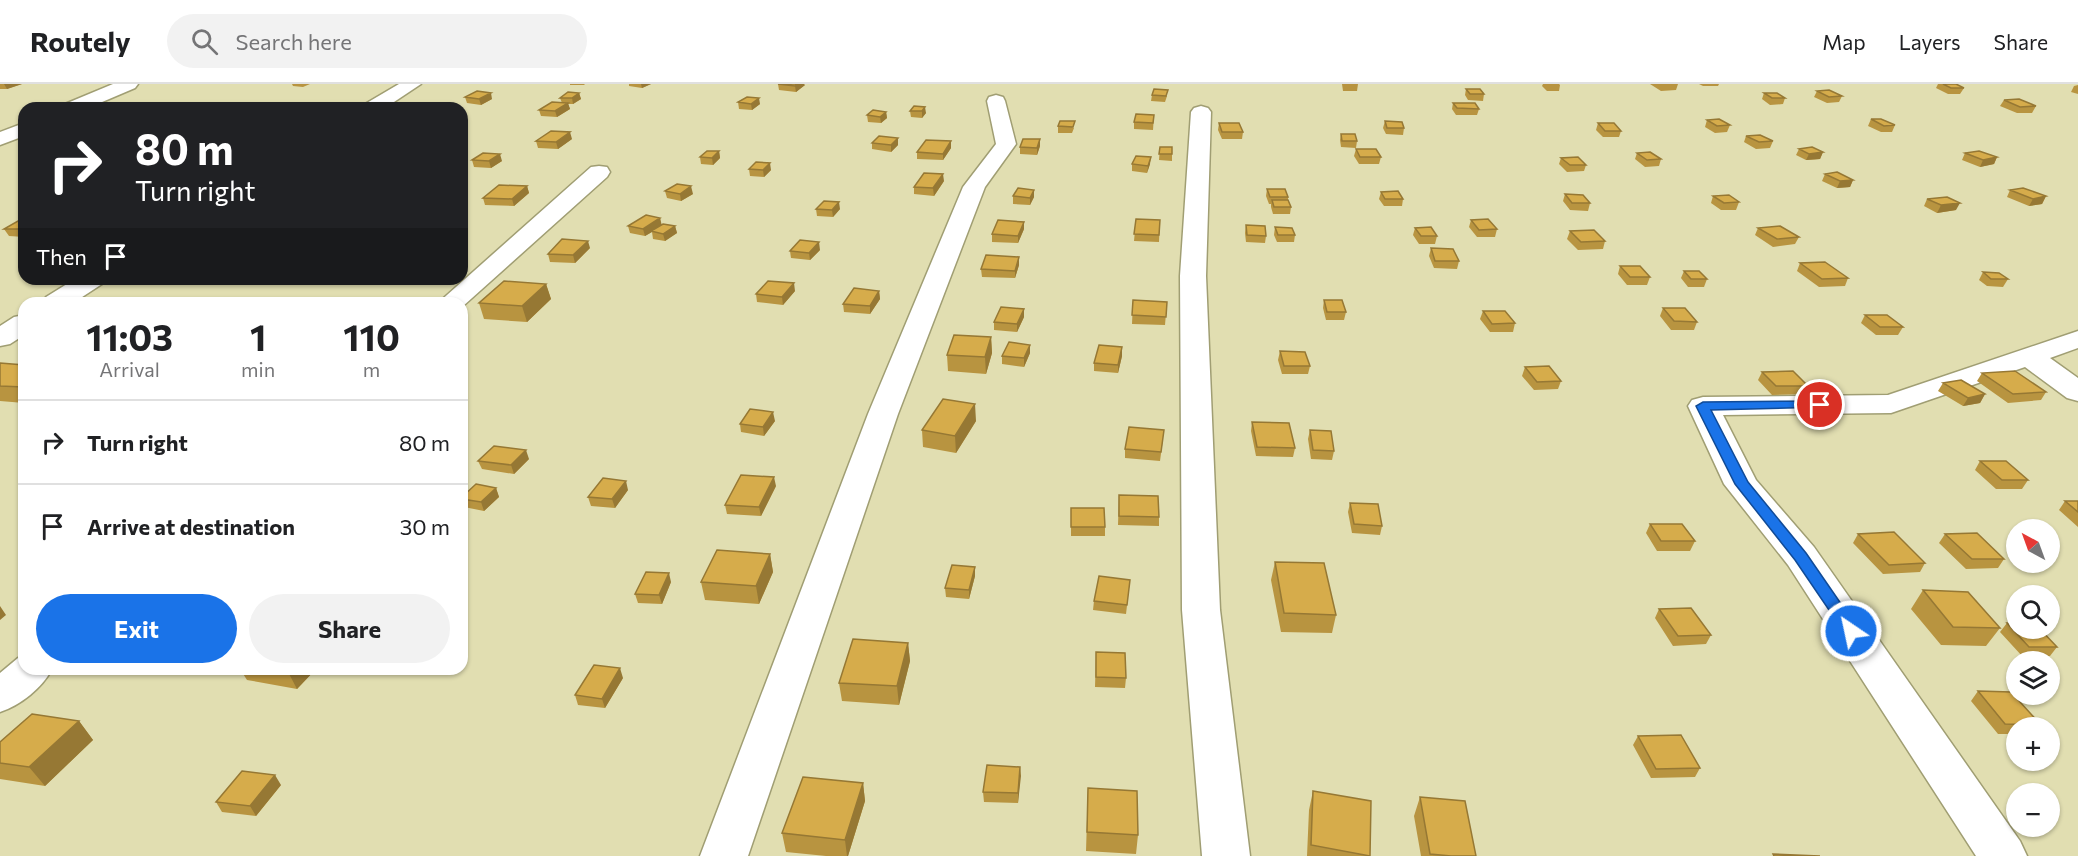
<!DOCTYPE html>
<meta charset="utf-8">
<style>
:root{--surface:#fff;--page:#f2f2f2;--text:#202124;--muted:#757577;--line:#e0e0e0;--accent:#1a73e8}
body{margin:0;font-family:Commissioner,sans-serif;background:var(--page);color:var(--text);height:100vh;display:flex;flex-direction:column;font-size:22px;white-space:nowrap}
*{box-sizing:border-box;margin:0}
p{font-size:20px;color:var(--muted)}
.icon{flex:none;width:33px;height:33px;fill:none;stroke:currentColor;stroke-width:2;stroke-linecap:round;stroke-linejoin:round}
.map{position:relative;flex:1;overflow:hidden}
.drawer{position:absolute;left:18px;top:213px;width:450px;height:378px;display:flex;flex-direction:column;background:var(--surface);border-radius:18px;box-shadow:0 2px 4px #0004}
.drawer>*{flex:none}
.hud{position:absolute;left:18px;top:18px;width:450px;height:183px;border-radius:18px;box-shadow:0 2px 4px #0004;background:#202124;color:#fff;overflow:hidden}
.needle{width:39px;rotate:319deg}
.fabs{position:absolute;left:2006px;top:435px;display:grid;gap:12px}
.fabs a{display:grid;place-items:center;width:54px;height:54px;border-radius:50%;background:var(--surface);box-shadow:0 2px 4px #0004;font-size:30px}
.pin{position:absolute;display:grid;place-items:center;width:51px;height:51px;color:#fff;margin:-26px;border:3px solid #fff;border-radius:50%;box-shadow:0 2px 6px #0007}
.me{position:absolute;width:66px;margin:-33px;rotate:326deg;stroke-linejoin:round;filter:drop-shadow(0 0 4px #0008)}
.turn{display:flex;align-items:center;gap:21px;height:126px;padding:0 18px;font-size:27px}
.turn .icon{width:78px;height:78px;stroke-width:2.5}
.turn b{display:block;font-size:42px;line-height:51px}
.then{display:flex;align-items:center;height:57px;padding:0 18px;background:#0003;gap:12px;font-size:22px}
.eta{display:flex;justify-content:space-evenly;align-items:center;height:102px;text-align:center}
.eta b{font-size:36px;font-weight:700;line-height:42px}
.button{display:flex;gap:12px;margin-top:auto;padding:12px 18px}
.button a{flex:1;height:69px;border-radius:36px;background:var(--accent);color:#fff;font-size:24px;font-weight:700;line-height:69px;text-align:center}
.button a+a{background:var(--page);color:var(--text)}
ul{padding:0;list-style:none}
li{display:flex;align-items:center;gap:18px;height:84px;padding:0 18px;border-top:2px solid var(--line)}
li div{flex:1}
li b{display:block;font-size:22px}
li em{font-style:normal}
header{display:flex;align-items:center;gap:36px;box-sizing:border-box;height:84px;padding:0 30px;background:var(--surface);border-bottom:2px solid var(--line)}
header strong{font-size:28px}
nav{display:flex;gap:33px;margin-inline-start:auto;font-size:21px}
.search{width:420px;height:54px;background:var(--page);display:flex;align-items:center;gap:15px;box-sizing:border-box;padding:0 21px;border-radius:33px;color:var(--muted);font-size:22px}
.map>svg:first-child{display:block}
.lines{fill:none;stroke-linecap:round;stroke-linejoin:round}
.minor-casing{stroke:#a09e73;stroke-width:3}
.secondary-casing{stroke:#a09e73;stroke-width:3}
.minor{fill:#fff;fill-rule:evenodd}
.secondary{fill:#fff;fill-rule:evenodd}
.wall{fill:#b89440}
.shaded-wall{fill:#967834}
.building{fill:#d6ac4b;stroke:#967834;stroke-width:1.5}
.route{fill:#1a73e8;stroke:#114b97;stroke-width:1.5}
</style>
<header>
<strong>Routely</strong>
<div class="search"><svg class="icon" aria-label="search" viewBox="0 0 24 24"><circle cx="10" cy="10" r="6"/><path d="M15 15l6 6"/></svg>Search here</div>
<nav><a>Map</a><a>Layers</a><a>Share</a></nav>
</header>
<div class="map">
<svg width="2078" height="772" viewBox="0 0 2078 772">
<rect width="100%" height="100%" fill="#e1deb1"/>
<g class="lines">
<g class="minor-casing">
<path id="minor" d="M 399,0 L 421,0 L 385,24 L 363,24 L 365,20 Z
M 996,11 L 1003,13 L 1005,17 L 1016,60 L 985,103 L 898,330 L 748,772 L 700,772 L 868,330 L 963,103 L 996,60 L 987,17 L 989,13 Z
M 1201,22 L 1208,24 L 1211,28 L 1206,192 L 1220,526 L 1250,772 L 1202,772 L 1182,526 L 1180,192 L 1191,28 L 1194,24 Z
M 599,82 L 607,83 L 610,88 L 607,93 L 462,223 L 462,219 L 438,219 L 591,83 Z
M 75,195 L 106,195 L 102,200 L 73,219 L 42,219 L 46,213 Z
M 24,231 L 24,251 L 10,260 L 0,262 L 0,242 L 14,233 Z
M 2078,247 L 2078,264 L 2050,274 L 2078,294 L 2078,317 L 2067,314 L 2025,283 L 1891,329 L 1723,331 L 1756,396 L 1814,463 L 2020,757 L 2027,772 L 1976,772 L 1788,481 L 1724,400 L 1688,322 L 1692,316 L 1703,313 L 1888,311 Z
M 24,572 L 24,585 L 52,585 C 42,604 21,621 0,628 L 0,589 L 18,574 Z"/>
</g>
<g class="secondary-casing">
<path id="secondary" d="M 113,0 L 138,0 L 135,4 L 88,24 L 63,24 L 65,20 Z
M 24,39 L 24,52 L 0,61 L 0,48 Z"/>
</g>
<use href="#minor" class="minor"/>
<use href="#secondary" class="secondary"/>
</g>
<path class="wall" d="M 0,0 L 22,0 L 7,5 L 0,5 Z
M 292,0 L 310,0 L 303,3 L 293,2 Z
M 570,0 L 585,0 L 584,1 L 570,1 Z
M 629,0 L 651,0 L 642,4 L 629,2 Z
M 778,0 L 805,1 L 796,8 L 779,6 Z
M 1342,0 L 1358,0 L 1357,7 L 1343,7 Z
M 1543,0 L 1559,0 L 1560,1 L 1559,7 L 1547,7 L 1542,2 Z
M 1650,0 L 1678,0 L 1676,6 L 1661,7 Z
M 1699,0 L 1719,0 L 1718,2 L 1703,2 Z
M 1938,0 L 1956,0 L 1964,4 L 1960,10 L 1948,10 L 1936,4 Z
M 2078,1 L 2078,10 L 2071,8 L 2074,2 Z
M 1466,5 L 1484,10 L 1483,17 L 1468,16 L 1465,11 Z
M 1817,7 L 1842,12 L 1839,18 L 1827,19 L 1814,13 Z
M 579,9 L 581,15 L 573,20 L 568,20 L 570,25 L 557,33 L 541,32 L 539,26 L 562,19 L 560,14 Z
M 1764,9 L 1785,14 L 1783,20 L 1770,21 L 1762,15 Z
M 1152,11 L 1167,12 L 1165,18 L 1151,17 Z
M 465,13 L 492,15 L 481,21 L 467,19 Z
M 2004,16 L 2036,22 L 2032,29 L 2017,29 L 2000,22 Z
M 738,18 L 760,20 L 752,26 L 739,25 Z
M 1453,19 L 1479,25 L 1477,31 L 1456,31 L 1452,25 Z
M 914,22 L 926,29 L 922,34 L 911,33 L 910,27 Z
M 886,28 L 887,34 L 881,39 L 868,38 L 867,31 Z
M 1154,31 L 1153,46 L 1134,45 L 1134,38 Z
M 1871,35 L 1895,41 L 1892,48 L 1881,48 L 1868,42 Z
M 1707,36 L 1730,41 L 1727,48 L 1715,49 L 1705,43 Z
M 1060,37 L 1074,44 L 1072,49 L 1058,49 L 1058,42 Z
M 1385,37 L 1404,44 L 1403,51 L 1386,50 L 1383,44 Z
M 1219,39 L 1243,48 L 1242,55 L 1222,55 L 1218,46 Z
M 1598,39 L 1621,47 L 1619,53 L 1603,53 L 1596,46 Z
M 1341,50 L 1357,57 L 1356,64 L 1341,63 L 1340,56 Z
M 1746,52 L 1773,57 L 1770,64 L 1756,65 L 1744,58 Z
M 572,55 L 558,65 L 538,64 L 536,57 Z
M 951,57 L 951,64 L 943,76 L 917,75 L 917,68 Z
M 872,59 L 898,61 L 891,68 L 872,65 Z
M 1040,62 L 1037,71 L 1020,70 L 1020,63 Z
M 1160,63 L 1172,70 L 1172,77 L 1159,76 Z
M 1356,65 L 1381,73 L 1379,80 L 1359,80 L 1354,72 Z
M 1799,65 L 1823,68 L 1820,75 L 1806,76 L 1796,71 Z
M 719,67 L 720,74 L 713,81 L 701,80 L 700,73 Z
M 1637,69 L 1661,75 L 1659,82 L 1645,83 L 1635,75 Z
M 1965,69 L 1997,73 L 1994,80 L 1980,83 L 1962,76 Z
M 1561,74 L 1586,81 L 1584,87 L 1567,88 L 1559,80 Z
M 472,76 L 502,77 L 491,84 L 474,83 Z
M 1132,80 L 1150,80 L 1147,89 L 1132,87 Z
M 749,85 L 771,86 L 764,93 L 750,92 Z
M 1825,90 L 1853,96 L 1850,103 L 1837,104 L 1822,97 Z
M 944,97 L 934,112 L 914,110 L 914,103 Z
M 527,102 L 529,109 L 514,122 L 485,121 L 483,114 Z
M 1267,105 L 1288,113 L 1288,116 L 1291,123 L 1290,130 L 1273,130 L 1271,123 L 1271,120 L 1269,120 L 1266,112 Z
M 1034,106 L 1034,113 L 1030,121 L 1013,120 L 1013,112 Z
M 2010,106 L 2046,112 L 2042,120 L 2029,122 L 2007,113 Z
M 665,107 L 693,110 L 681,117 L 667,114 Z
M 1381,108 L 1403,115 L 1402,122 L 1384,122 L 1379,115 Z
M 1565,110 L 1590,119 L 1588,127 L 1570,126 L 1563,117 Z
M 1713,112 L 1739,118 L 1736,126 L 1721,126 L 1711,119 Z
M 1927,115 L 1956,126 L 1937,129 L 1924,122 Z
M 816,125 L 840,125 L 833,133 L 817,132 Z
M 660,134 L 661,141 L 675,142 L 677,149 L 665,157 L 653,155 L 652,148 L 645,152 L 630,149 L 628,142 Z
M 1136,135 L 1160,136 L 1159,158 L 1134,157 Z
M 1471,136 L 1497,145 L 1495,153 L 1477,153 L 1469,143 Z
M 24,137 L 24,153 L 9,152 L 4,145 Z
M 1246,141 L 1266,152 L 1265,159 L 1246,158 L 1245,149 Z
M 1275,143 L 1295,151 L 1294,158 L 1277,158 L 1274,151 Z
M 1415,144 L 1437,152 L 1435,160 L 1419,160 L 1413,151 Z
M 1758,144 L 1799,153 L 1795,160 L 1773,163 L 1755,151 Z
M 1024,145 L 1018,159 L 992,158 L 992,150 Z
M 1570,147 L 1605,157 L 1603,165 L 1578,166 L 1567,155 Z
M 590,164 L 575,179 L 550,178 L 548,170 Z
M 1431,164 L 1459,177 L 1457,185 L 1434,184 L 1429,172 Z
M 820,166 L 810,176 L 791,174 L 790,167 Z
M 1019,173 L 1019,181 L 1015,194 L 982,193 L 981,185 Z
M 1800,179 L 1848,194 L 1845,202 L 1819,203 L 1797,187 Z
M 1620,182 L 1650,193 L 1647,201 L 1627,201 L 1618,190 Z
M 1684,187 L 1707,195 L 1704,203 L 1688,203 L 1681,194 Z
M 1983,188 L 2008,195 L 2003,203 L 1987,202 L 1979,196 Z
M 546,200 L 551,215 L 527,238 L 484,235 L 479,219 Z
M 795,207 L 783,221 L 757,218 L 756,210 Z
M 879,207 L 880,215 L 870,230 L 844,228 L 843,220 Z
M 1133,216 L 1167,218 L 1165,241 L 1132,240 Z
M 1324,216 L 1346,228 L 1344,236 L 1326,236 L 1323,224 Z
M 1663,224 L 1697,238 L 1694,246 L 1671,246 L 1660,232 Z
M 1483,227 L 1515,239 L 1513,248 L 1490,248 L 1480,235 Z
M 1865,231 L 1903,243 L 1898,251 L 1876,251 L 1861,239 Z
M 1024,233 L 1017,248 L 994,246 L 994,238 Z
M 991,253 L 992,269 L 986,290 L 948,287 L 947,271 Z
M 1122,263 L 1122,272 L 1118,289 L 1094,287 L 1094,279 Z
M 1280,267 L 1310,282 L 1308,290 L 1282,290 L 1278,276 Z
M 1030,269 L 1024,283 L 1002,280 L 1002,272 Z
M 0,279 L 24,281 L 24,319 L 0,317 Z
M 1525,283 L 1561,297 L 1558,305 L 1534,306 L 1522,292 Z
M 1762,288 L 1808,302 L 1804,310 L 1772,311 L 1758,296 Z
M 1982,289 L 2046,308 L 2041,316 L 2008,319 L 1977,297 Z
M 1943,299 L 1985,310 L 1980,319 L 1963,322 L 1938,307 Z
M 775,337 L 764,352 L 741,348 L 740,340 Z
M 976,337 L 956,369 L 923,363 L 922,346 Z
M 1252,338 L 1295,364 L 1293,373 L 1256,372 L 1251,347 Z
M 1310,346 L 1334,367 L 1332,376 L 1311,375 L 1308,355 Z
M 1163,355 L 1160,377 L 1125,374 L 1125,365 Z
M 529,375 L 514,390 L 482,385 L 478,377 Z
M 1980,377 L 2028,396 L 2022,405 L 1996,405 L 1975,386 Z
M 776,402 L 761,432 L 727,430 L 725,421 Z
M 496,404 L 499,413 L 484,427 L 464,423 L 462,418 L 462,413 Z
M 628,406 L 615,424 L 591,422 L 588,413 Z
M 1119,411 L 1159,433 L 1159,442 L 1118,441 Z
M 2065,417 L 2078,417 L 2078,443 L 2059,426 Z
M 1350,419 L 1382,442 L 1380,451 L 1352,449 L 1348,428 Z
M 1071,424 L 1105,443 L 1105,452 L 1071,452 Z
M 1650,440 L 1695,457 L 1690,467 L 1657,467 L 1646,449 Z
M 1858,450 L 1925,479 L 1920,488 L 1883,490 L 1853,459 Z
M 1945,450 L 2004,475 L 1998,484 L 1966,485 L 1939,459 Z
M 770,470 L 773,488 L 759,520 L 705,516 L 701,498 Z
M 1275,478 L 1336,531 L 1332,549 L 1281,548 L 1271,496 Z
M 975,483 L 975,492 L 969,515 L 946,513 L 945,504 Z
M 1130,496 L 1126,530 L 1093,526 L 1094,517 Z
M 671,498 L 662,520 L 638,519 L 635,510 Z
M 1923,506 L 2000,544 L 1986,562 L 1941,561 L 1911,525 Z
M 1659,525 L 1711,551 L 1706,560 L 1673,562 L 1655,534 Z
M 2007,539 L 2057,563 L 2050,572 L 2022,572 L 2000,548 Z
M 908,559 L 910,577 L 899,621 L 842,617 L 839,599 Z
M 1096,568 L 1126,594 L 1125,604 L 1095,603 Z
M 240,585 L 316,585 L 297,605 L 247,596 Z
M 623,594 L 605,624 L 578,621 L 575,611 Z
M 1978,607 L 2041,641 L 2038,644 L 2016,644 L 2016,650 L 1998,650 L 1971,617 Z
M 79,637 L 93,656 L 45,702 L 0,695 L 0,658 Z
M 1638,652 L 1700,684 L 1695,693 L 1651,694 L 1633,661 Z
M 1020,683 L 1018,719 L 984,718 L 983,708 Z
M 863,699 L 865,717 L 848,772 L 826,772 L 786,768 L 782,749 Z
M 281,701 L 256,732 L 222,728 L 216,718 Z
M 1088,704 L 1138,751 L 1136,770 L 1086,767 Z
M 1313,707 L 1370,772 L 1307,772 L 1309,726 Z
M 1420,713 L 1476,772 L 1421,772 L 1414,732 Z"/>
<path class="shaded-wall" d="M 4,0 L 22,0 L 7,5 Z
M 641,0 L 651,0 L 642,4 Z
M 797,0 L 804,0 L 805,1 L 796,8 L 795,2 Z
M 491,9 L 492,15 L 481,21 L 479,15 Z
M 579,9 L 581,15 L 573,20 L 572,14 Z
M 759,14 L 760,20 L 752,26 L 751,20 Z
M 568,19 L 570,25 L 557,33 L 555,27 Z
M 925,23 L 926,29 L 922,34 L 922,27 Z
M 886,28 L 887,34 L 881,39 L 880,33 Z
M 570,48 L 572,55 L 558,65 L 556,58 Z
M 898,54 L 898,61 L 891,68 L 891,61 Z
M 1040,55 L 1040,62 L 1037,71 L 1037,64 Z
M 951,57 L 951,64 L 943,76 L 943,70 Z
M 719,67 L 720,74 L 713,81 L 712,74 Z
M 1823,68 L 1820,75 L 1806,76 L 1809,70 Z
M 500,70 L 502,77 L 491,84 L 489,77 Z
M 1151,73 L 1150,80 L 1147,89 L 1148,82 Z
M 1997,73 L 1994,80 L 1980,83 L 1983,76 Z
M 770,79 L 771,86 L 764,93 L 763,86 Z
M 943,90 L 944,97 L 934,112 L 933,104 Z
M 1853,96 L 1850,103 L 1837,104 L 1840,97 Z
M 527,102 L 529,109 L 514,122 L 512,115 Z
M 691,102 L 693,110 L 681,117 L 680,110 Z
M 1034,106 L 1034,113 L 1030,121 L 1030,114 Z
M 2046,112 L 2042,120 L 2029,122 L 2033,115 Z
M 839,118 L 840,125 L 833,133 L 832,126 Z
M 1960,119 L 1956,126 L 1937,129 L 1941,121 Z
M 660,134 L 662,142 L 645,152 L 643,145 Z
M 1024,138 L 1024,145 L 1018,159 L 1018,152 Z
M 675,142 L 677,149 L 665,157 L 663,150 Z
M 588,157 L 590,164 L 575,179 L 573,171 Z
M 819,158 L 820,166 L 810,176 L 809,169 Z
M 1019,173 L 1019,181 L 1015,194 L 1015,187 Z
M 794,199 L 795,207 L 783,221 L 782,213 Z
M 546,200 L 551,215 L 527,238 L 522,222 Z
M 879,207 L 880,215 L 870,230 L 870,222 Z
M 1024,225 L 1024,233 L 1017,248 L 1017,240 Z
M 991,253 L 992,269 L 986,290 L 985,273 Z
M 1030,261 L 1030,269 L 1024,283 L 1024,274 Z
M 1122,263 L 1122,272 L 1118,289 L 1118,281 Z
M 1985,310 L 1980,319 L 1963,322 L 1968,314 Z
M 975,320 L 976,337 L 956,369 L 955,352 Z
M 773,328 L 775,337 L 764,352 L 763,343 Z
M 526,366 L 529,375 L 514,390 L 511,381 Z
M 774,393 L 776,402 L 761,432 L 759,423 Z
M 626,397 L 628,406 L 615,424 L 612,415 Z
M 496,404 L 499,413 L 484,427 L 481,418 Z
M 770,470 L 773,488 L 759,520 L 756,502 Z
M 975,483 L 975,492 L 969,515 L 969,506 Z
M 669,489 L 671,498 L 662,520 L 659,511 Z
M 0,522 L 6,531 L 0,536 Z
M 908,559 L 910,577 L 899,621 L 897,602 Z
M 620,584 L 623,594 L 605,624 L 602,615 Z
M 288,585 L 316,585 L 297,605 L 287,586 Z
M 79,637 L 93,656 L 45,702 L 29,683 Z
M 1020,683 L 1021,692 L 1018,719 L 1018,709 Z
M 275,691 L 281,701 L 256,732 L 250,722 Z
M 863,699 L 865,717 L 848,772 L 847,772 L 845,756 Z"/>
<path class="building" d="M 778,0 L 797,0 L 795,2 Z
M 1943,0 L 1956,0 L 1964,4 L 1951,4 Z
M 1154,5 L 1168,6 L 1166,12 L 1152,11 Z
M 1466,5 L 1480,5 L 1484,10 L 1470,10 Z
M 1829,6 L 1842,12 L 1829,13 L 1817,7 Z
M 477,7 L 491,9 L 479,15 L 465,13 Z
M 568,8 L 579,9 L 572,14 L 560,14 Z
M 1764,9 L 1777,9 L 1785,14 L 1772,14 Z
M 747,13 L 759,14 L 751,20 L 738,18 Z
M 2019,15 L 2036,22 L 2020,23 L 2004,16 Z
M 552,18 L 568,19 L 555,27 L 539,26 Z
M 1453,19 L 1475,19 L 1479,25 L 1457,24 Z
M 411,21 L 435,21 L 431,24 L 407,24 Z
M 914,22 L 925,23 L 922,27 L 910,27 Z
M 873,26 L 886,28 L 880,33 L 867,31 Z
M 1136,30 L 1154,31 L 1153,39 L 1134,38 Z
M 1719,35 L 1730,41 L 1717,42 L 1707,36 Z
M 1871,35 L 1881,35 L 1895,41 L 1884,42 Z
M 1060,37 L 1075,37 L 1073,43 L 1058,42 Z
M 1385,37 L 1402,38 L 1404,44 L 1387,44 Z
M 1219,39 L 1239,39 L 1243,48 L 1222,48 Z
M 1598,39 L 1614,39 L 1621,47 L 1605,47 Z
M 551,47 L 570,48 L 556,58 L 536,57 Z
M 1341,50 L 1355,50 L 1357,57 L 1342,57 Z
M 1760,51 L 1773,57 L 1759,58 L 1746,52 Z
M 879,52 L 898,54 L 891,61 L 872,59 Z
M 1023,55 L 1040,55 L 1037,64 L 1020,63 Z
M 926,56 L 951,57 L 943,70 L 917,68 Z
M 1160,63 L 1172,63 L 1172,70 L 1159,70 Z
M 1812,63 L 1823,68 L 1809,70 L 1799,65 Z
M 1356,65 L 1376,65 L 1381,73 L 1360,73 Z
M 707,67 L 719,67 L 712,74 L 700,73 Z
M 1979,67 L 1997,73 L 1983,76 L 1965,69 Z
M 1650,68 L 1661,75 L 1647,76 L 1637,69 Z
M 483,69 L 500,70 L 489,77 L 472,76 Z
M 1136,72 L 1151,73 L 1148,82 L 1132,80 Z
M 1578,73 L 1586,81 L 1570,81 L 1561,74 Z
M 756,78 L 770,79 L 763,86 L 749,85 Z
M 1837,88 L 1853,96 L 1840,97 L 1825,90 Z
M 924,89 L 943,90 L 933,104 L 914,103 Z
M 677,100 L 691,102 L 680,110 L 665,107 Z
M 499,101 L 527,102 L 512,115 L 483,114 Z
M 1018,104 L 1034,106 L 1030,114 L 1013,112 Z
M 2023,104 L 2046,112 L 2033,115 L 2010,106 Z
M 1267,105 L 1285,105 L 1288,113 L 1270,113 Z
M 1398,107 L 1403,115 L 1385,115 L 1381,108 Z
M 1565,110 L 1583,111 L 1590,119 L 1572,119 Z
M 1729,111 L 1739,118 L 1724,119 L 1713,112 Z
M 1947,113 L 1960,119 L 1941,121 L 1927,115 Z
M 1272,116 L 1288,116 L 1291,123 L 1274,123 Z
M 824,117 L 839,118 L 832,126 L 816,125 Z
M 646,131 L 660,134 L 643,145 L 628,142 Z
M 1136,135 L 1160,136 L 1159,151 L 1134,150 Z
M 1488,135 L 1497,145 L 1479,146 L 1471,136 Z
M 998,136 L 1024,138 L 1018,152 L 992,150 Z
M 18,137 L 24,137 L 24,143 L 21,145 L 4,145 Z
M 663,140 L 675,142 L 663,150 L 651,147 Z
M 1246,141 L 1265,142 L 1266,152 L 1247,151 Z
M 1780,142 L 1799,153 L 1777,155 L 1758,144 Z
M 1275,143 L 1292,144 L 1295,151 L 1278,151 Z
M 1431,143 L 1437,152 L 1421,152 L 1415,144 Z
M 1594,146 L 1605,157 L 1581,158 L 1570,147 Z
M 562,155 L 588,157 L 573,171 L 548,170 Z
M 800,156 L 819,158 L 809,169 L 790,167 Z
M 1431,164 L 1453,165 L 1459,177 L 1435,177 Z
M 986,171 L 1019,173 L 1015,187 L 981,185 Z
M 1825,178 L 1848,194 L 1822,195 L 1800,179 Z
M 1620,182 L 1640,182 L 1650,193 L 1630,193 Z
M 1684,187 L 1699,187 L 1707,195 L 1691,195 Z
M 1983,188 L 1999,189 L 2008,195 L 1991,195 Z
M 504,197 L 546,200 L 522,222 L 479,219 Z
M 768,197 L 794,199 L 782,213 L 756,210 Z
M 854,204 L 879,207 L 870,222 L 843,220 Z
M 1133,216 L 1167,218 L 1166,233 L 1132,231 Z
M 1324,216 L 1342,216 L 1346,228 L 1327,228 Z
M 1001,223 L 1024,225 L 1017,240 L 994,238 Z
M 1663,224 L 1685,224 L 1697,238 L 1674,237 Z
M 1483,227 L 1505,227 L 1515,239 L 1492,240 Z
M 1865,231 L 1887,231 L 1903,243 L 1880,243 Z
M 954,251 L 991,253 L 985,273 L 947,271 Z
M 1009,258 L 1030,261 L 1024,274 L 1002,272 Z
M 1099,261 L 1122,263 L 1118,281 L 1094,279 Z
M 1280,267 L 1305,268 L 1310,282 L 1284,282 Z
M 0,279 L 24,281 L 24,303 L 0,302 Z
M 1549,282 L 1561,297 L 1537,298 L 1525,283 Z
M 1793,287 L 1808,302 L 1776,302 L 1762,288 Z
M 2015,287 L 2046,308 L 2013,310 L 1982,289 Z
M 1961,296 L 1985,310 L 1968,314 L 1943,299 Z
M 943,315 L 975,320 L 955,352 L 922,346 Z
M 750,325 L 773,328 L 763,343 L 740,340 Z
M 1252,338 L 1289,339 L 1295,364 L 1257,363 Z
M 1129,343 L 1164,346 L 1161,368 L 1125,365 Z
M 1310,346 L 1331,347 L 1334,367 L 1313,366 Z
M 494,362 L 526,366 L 511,381 L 478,377 Z
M 1980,377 L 2006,377 L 2028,396 L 2002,396 Z
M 741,391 L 774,393 L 759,423 L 725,421 Z
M 603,394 L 626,397 L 612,415 L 588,413 Z
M 476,400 L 496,404 L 481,418 L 462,415 L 462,413 Z
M 1119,411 L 1158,412 L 1159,433 L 1119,432 Z
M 2065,417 L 2078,417 L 2078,428 Z
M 1350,419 L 1378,420 L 1382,442 L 1354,440 Z
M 1071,424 L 1104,424 L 1105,443 L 1071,443 Z
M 1650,440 L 1682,440 L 1695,457 L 1661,457 Z
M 1894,448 L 1925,479 L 1889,481 L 1858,450 Z
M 1977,449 L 2004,475 L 1972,475 L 1945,450 Z
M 717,466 L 770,470 L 756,502 L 701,498 Z
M 1275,478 L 1324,479 L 1336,531 L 1284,529 Z
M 952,481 L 975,483 L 969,506 L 945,504 Z
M 646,488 L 669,489 L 659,511 L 635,510 Z
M 1099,492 L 1130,496 L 1127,521 L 1094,517 Z
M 1923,506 L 1968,508 L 2000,544 L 1953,543 Z
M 1691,524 L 1711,551 L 1678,552 L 1659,525 Z
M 2007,539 L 2016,539 L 2016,544 L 2039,544 L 2057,563 L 2029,563 Z
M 853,555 L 908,559 L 897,602 L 839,599 Z
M 1096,568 L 1125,569 L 1126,594 L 1096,593 Z
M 594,581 L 620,584 L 602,615 L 575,611 Z
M 1978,607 L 2011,608 L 2041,641 L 2005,640 Z
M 32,630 L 79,637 L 29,683 L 0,679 L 0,658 Z
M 1681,651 L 1700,684 L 1656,685 L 1638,652 Z
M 987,681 L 1020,683 L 1018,709 L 983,708 Z
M 242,687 L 275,691 L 250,722 L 216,718 Z
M 803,693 L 863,699 L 845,756 L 782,749 Z
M 1088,704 L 1137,707 L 1138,751 L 1087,748 Z
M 1313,707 L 1371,717 L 1370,772 L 1311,761 Z
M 1420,713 L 1465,717 L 1476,772 L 1451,772 L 1430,770 Z
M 1773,770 L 1820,772 L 1774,772 Z"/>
<path class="route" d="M 1820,317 L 1827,321 L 1825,323 L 1711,326 L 1748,398 L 1806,469 L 1857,543 L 1859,547 L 1857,551 L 1846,551 L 1795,476 L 1735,400 L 1696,322 L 1703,318 Z"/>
</svg>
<div class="fabs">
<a><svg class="needle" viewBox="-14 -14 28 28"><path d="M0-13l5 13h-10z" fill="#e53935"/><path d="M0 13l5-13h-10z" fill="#757577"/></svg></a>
<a><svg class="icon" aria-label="search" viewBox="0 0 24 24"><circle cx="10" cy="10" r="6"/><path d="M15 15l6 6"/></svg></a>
<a><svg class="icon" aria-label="layers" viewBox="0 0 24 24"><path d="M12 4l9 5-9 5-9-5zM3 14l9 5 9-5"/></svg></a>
<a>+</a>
<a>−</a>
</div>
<div class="pin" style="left:1820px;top:321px;background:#d93025"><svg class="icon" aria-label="arrive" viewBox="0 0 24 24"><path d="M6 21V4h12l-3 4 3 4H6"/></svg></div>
<svg class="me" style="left:1851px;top:547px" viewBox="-20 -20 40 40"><circle r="17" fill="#1a73e8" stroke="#fff" stroke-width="3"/><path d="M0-11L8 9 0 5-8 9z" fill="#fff"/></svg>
<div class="hud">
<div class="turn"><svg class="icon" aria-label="right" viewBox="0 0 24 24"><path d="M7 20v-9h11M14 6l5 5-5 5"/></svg><div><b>80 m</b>Turn right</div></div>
<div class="then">Then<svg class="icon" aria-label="arrive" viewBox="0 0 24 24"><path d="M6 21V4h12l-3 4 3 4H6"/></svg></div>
</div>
<section class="drawer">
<div class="eta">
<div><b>11:03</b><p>Arrival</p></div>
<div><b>1</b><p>min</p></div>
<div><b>110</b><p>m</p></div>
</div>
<ul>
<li><svg class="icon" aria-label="right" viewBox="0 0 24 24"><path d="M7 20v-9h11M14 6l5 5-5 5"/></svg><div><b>Turn right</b></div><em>80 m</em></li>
<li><svg class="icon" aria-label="arrive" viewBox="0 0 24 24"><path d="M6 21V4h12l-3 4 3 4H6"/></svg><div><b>Arrive at destination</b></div><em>30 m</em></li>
</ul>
<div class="button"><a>Exit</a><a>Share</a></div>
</section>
</div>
